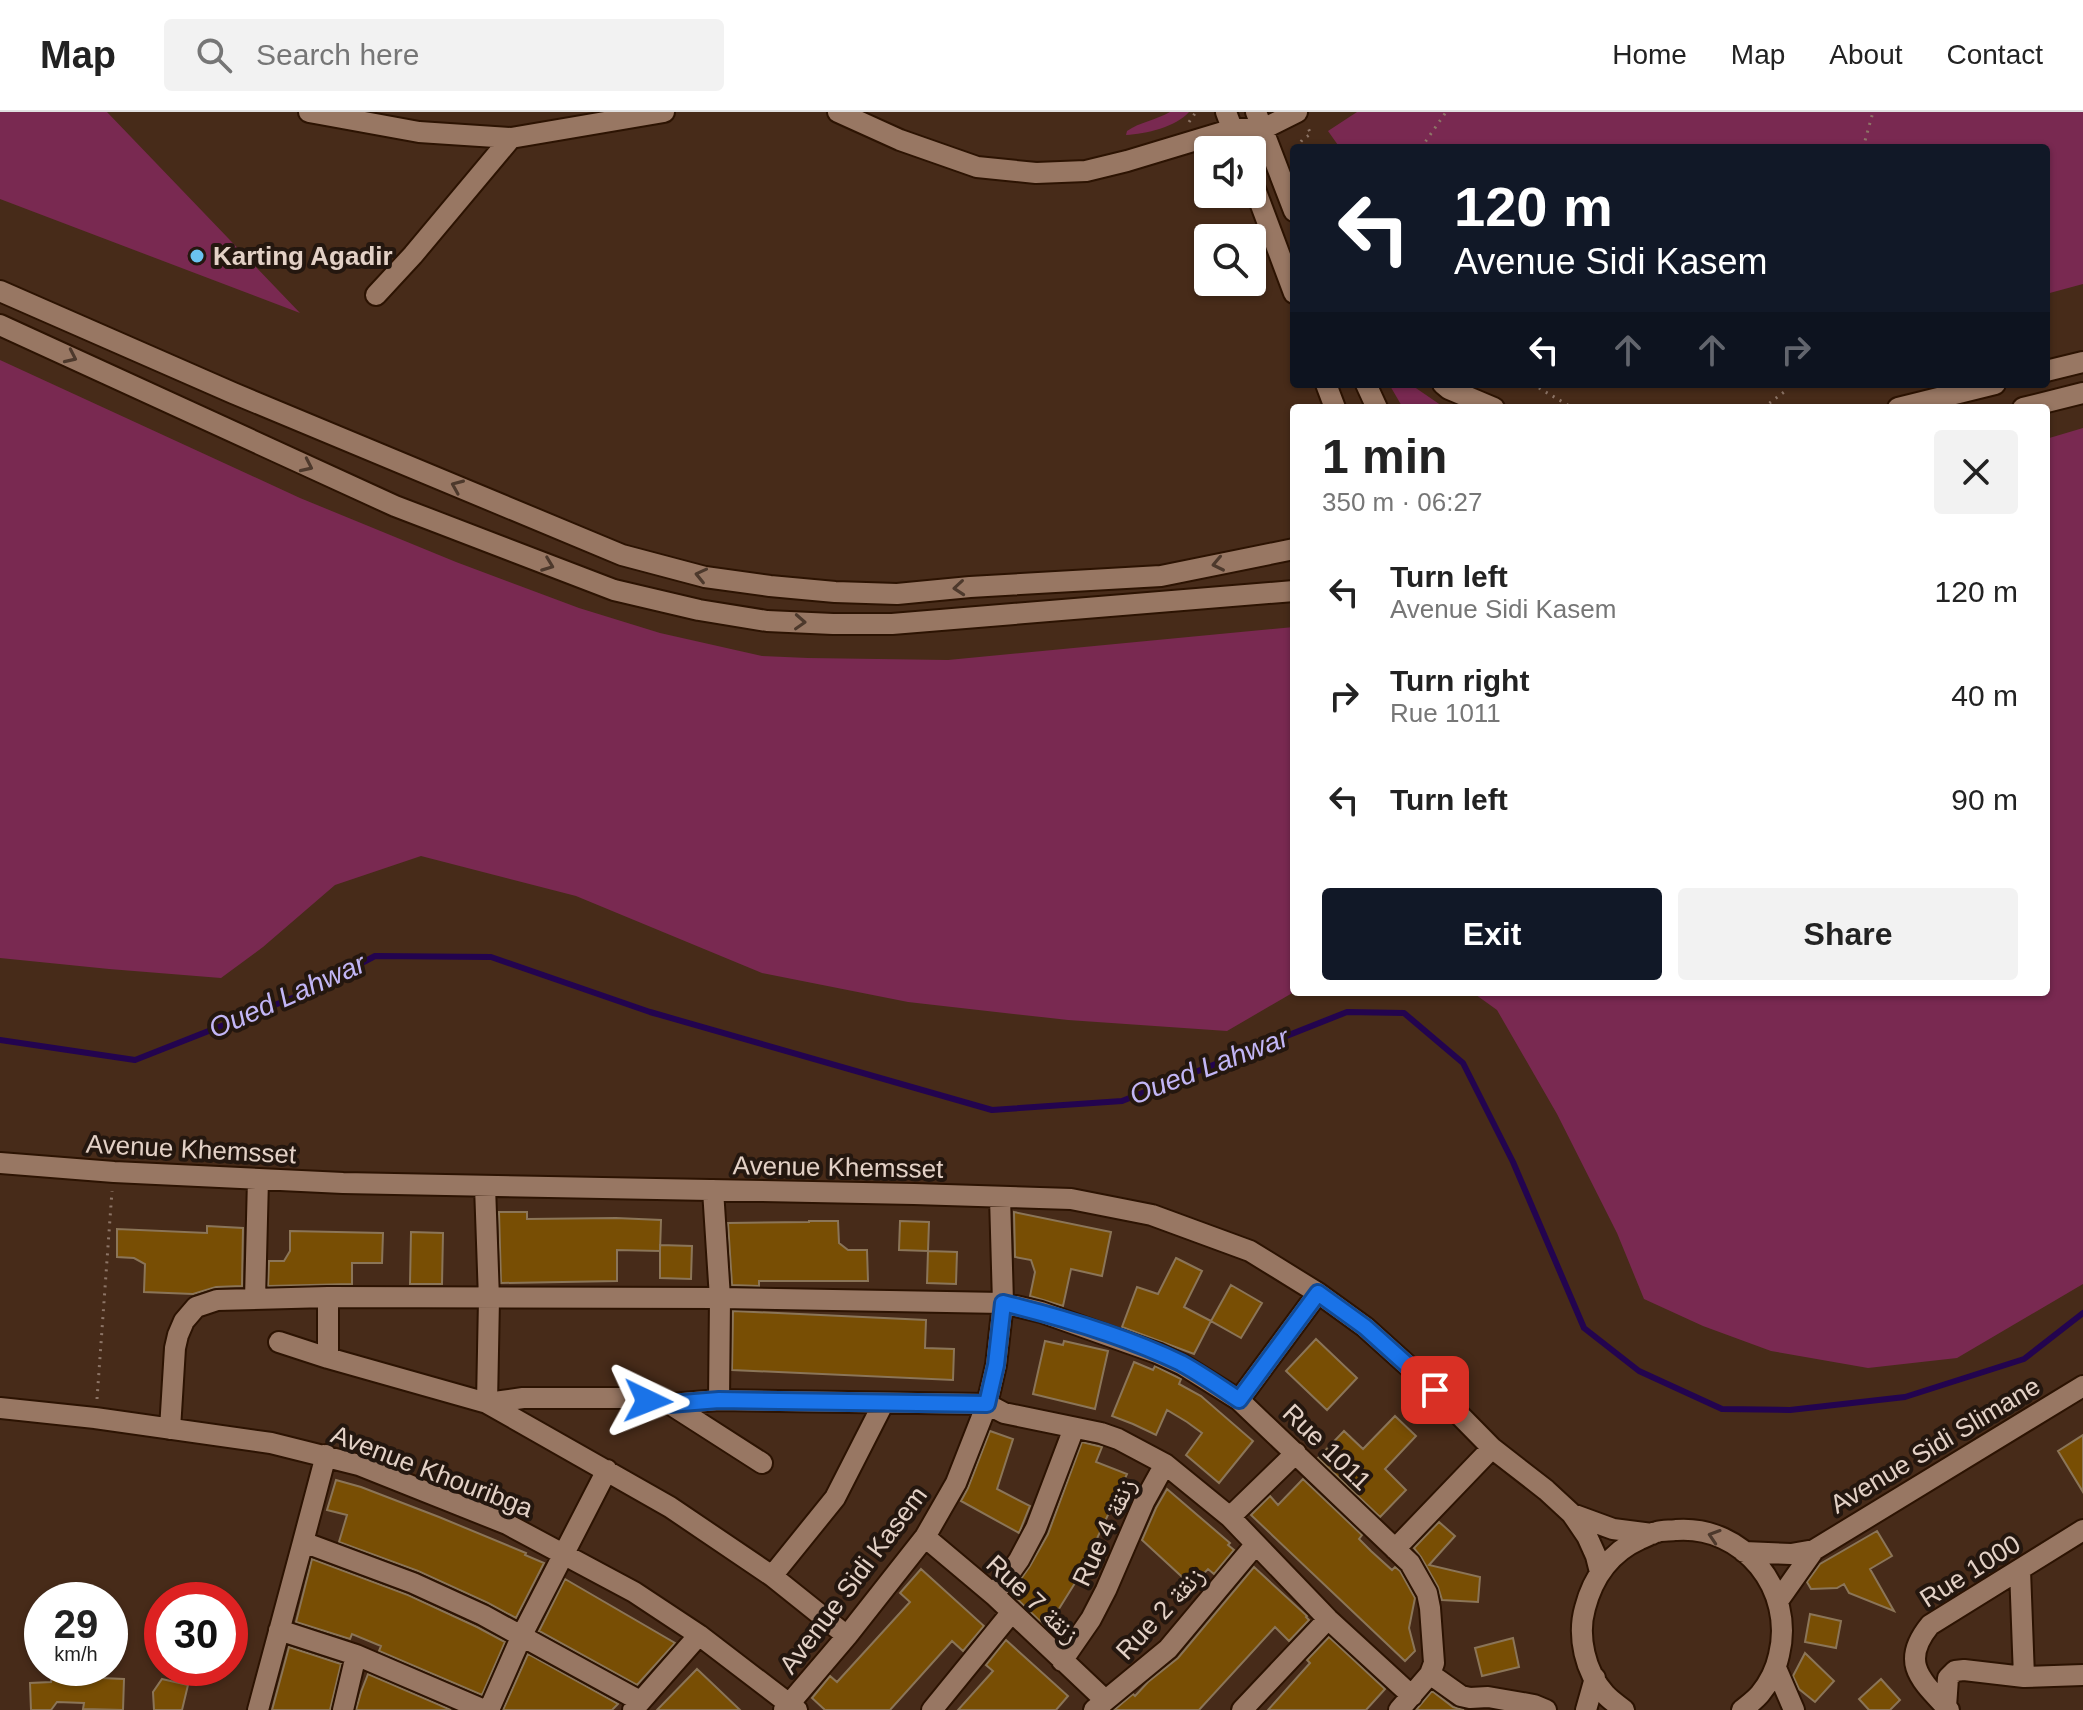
<!DOCTYPE html>
<meta charset="utf-8">
<style>
:root{--surface:#fff;--page:#f2f2f2;--text:#222;--muted:#767676;--line:#e0e0e0;--accent:#111827}
body{margin:0;font-family:Helvetica,"Noto Naskh Arabic",sans-serif;background:var(--page);color:var(--text);height:100vh;display:flex;flex-direction:column;font-size:30px;white-space:nowrap}
*{box-sizing:border-box;margin:0}
p{font-size:26px;color:var(--muted)}
.icon{flex:none;width:44px;height:44px;fill:none;stroke:currentColor;stroke-width:2;stroke-linecap:round;stroke-linejoin:round}
.map{position:relative;flex:1;overflow:hidden}
.panel{position:absolute;left:1290px;top:292px;width:760px;height:592px;display:flex;flex-direction:column;background:var(--surface);border-radius:8px;box-shadow:0 2px 6px #0004}
.panel>*{flex:none}
.hud{position:absolute;left:1290px;top:32px;width:760px;height:244px;border-radius:8px;box-shadow:0 2px 6px #0004;background:#111827;color:#fff;overflow:hidden}
.tools{position:absolute;left:1194px;top:24px;display:grid;gap:16px}
.tools a{display:grid;place-items:center;width:72px;height:72px;border-radius:8px;background:var(--surface);box-shadow:0 2px 6px #0004;font-size:40px}
.speed{position:absolute;left:24px;top:1470px;display:flex;gap:16px;font-size:40px;font-weight:700;text-align:center}
.speed>*{display:grid;place-content:center;width:104px;height:104px;border-radius:50%;background:var(--surface);box-shadow:0 2px 6px #0004;line-height:1}
.speed small{font-size:20px;font-weight:400}
.speed .limit{border:12px solid #d22;background:#fff;color:#111}
.pin{position:absolute;display:grid;place-items:center;width:68px;height:68px;color:#fff;margin:-34px;border-radius:16px;box-shadow:0 4px 12px #0006}
.me{position:absolute;width:88px;margin:-44px;rotate:92deg;stroke-linejoin:round;filter:drop-shadow(0 0 6px #0008)}
.turn{display:flex;align-items:center;gap:28px;height:168px;padding:0 32px;font-size:36px}
.turn .icon{width:104px;height:104px;stroke-width:2.5}
.turn b{display:block;font-size:56px;line-height:68px}
.lanes{display:flex;align-items:center;height:76px;padding:0 32px;background:#0003;justify-content:center;gap:40px;direction:ltr}
.lanes .off{opacity:.35}
.round{display:grid;place-items:center;flex:none;width:84px;height:84px;border-radius:8px;background:var(--page)}
.headline{display:flex;align-items:center;justify-content:space-between;height:136px;padding:0 32px}
h1{font-size:48px;font-weight:700;line-height:60px}
.primary-button{display:flex;gap:16px;margin-top:auto;padding:16px 32px}
.primary-button a{flex:1;height:92px;border-radius:8px;background:var(--accent);color:#fff;font-size:32px;font-weight:700;line-height:92px;text-align:center}
.primary-button a+a{background:var(--page);color:var(--text)}
ul{padding:0;list-style:none}
li{display:flex;align-items:center;gap:24px;height:104px;padding:0 32px}
li div{flex:1}
li b{display:block;font-size:30px}
li em{font-style:normal}
header{display:flex;align-items:center;gap:48px;box-sizing:border-box;height:112px;padding:0 40px;background:var(--surface);border-bottom:2px solid var(--line)}
header strong{font-size:38px}
nav{display:flex;gap:44px;margin-inline-start:auto;font-size:28px}
.search{width:560px;height:72px;background:var(--page);display:flex;align-items:center;gap:20px;box-sizing:border-box;padding:0 28px;border-radius:8px;color:var(--muted);font-size:30px}
.map>svg:first-child{display:block}
.green{fill:#792951}
.lines{fill:none;stroke-linecap:round;stroke-linejoin:round}
.stream{stroke:#23044f;stroke-width:6}
.building{fill:#784e04;stroke:#8b7558;stroke-width:2}
.minor-casing{stroke:#2c1302;stroke-width:24}
.path{stroke:#8d7567;stroke-width:3;stroke-dasharray:2 6;stroke-linecap:butt}
.minor{stroke:#987763;stroke-width:20}
.oneway{stroke:#4d392c}
.route-casing{stroke:#114b97;stroke-width:20}
.route{stroke:#1a73e8;stroke-width:14}
.poi-dot{fill:#6ac3f1;stroke:#24170f;stroke-width:3}
.labels{text-anchor:middle;dominant-baseline:central;stroke-width:8;stroke-linejoin:round;paint-order:stroke}
.poi-label{font-size:26px;font-weight:bold;fill:#e3d1c6;stroke:#24170f;text-anchor:start}
.street-label{font-size:26px;fill:#e3d1c6;stroke:#24170f}
.water-label{font-size:28px;font-style:italic;fill:#c2b6f6;stroke:#24170f}
</style>
<header>
<strong>Map</strong>
<div class="search"><svg class="icon" aria-label="search" viewBox="0 0 24 24"><circle cx="10" cy="10" r="6"/><path d="M15 15l6 6"/></svg>Search here</div>
<nav><a>Home</a><a>Map</a><a>About</a><a>Contact</a></nav>
</header>
<div class="map">
<svg width="2083" height="1598" viewBox="0 0 2083 1598">
<rect width="100%" height="100%" fill="#472b19"/>
<path class="green" d="M 0,0 L 107,0 L 300,201 L 0,87 Z
M 1170,0 L 1189,0 C 1176,15 1146,22 1126,23 L 1127,19 C 1140,10 1156,8 1170,0 Z
M 1357,0 L 2083,0 L 2083,172 L 2046,182 L 2046,36 L 1340,36 L 1328,19 Z
M 0,248 L 300,386 L 456,450 L 579,496 L 660,521 L 762,544 L 808,546 L 948,548 L 1294,515 L 1294,880 L 1227,919 L 1068,908 L 908,890 L 762,861 L 576,784 L 421,744 L 335,773 L 263,835 L 221,866 L 109,857 L 0,846 Z
M 1389,272 L 1410,272 L 1445,296 L 1403,296 Z
M 2083,316 L 2083,1172 L 1957,1246 L 1868,1256 L 1771,1239 L 1703,1214 L 1644,1187 L 1617,1121 L 1557,1002 L 1497,898 L 1472,880 L 2046,880 L 2046,327 Z"/>
<g class="lines">
<path class="stream" d="M 0,928 L 135,948 L 305,881 L 375,844 L 491,845 L 650,900 L 992,998 L 1122,989 L 1347,900 L 1404,901 L 1463,951 L 1513,1050 L 1584,1216 L 1639,1259 L 1722,1297 L 1790,1298 L 1905,1285 L 2024,1247 L 2083,1201"/>
</g>
<path class="building" d="M 499,1100 L 527,1100 L 527,1107 L 616,1106 L 661,1108 L 660,1139 L 617,1138 L 617,1169 L 501,1171 Z
M 1014,1100 L 1111,1120 L 1102,1164 L 1071,1157 L 1063,1194 L 1030,1184 L 1035,1160 L 1031,1148 L 1015,1145 Z
M 809,1109 L 838,1109 L 839,1131 L 848,1138 L 867,1138 L 868,1169 L 759,1169 L 759,1174 L 732,1173 L 728,1111 L 809,1110 Z
M 900,1109 L 929,1110 L 928,1139 L 899,1138 Z
M 207,1114 L 243,1116 L 242,1174 L 216,1175 L 193,1182 L 144,1180 L 145,1152 L 134,1146 L 117,1145 L 117,1117 L 207,1121 Z
M 290,1119 L 383,1121 L 382,1151 L 352,1151 L 352,1172 L 268,1174 L 269,1149 L 284,1149 L 290,1139 Z
M 411,1120 L 443,1121 L 442,1172 L 410,1172 Z
M 660,1133 L 692,1134 L 691,1167 L 660,1166 Z
M 928,1139 L 957,1140 L 956,1172 L 927,1171 Z
M 1176,1146 L 1202,1159 L 1184,1195 L 1211,1209 L 1194,1242 L 1122,1215 L 1137,1175 L 1158,1182 Z
M 1231,1173 L 1262,1191 L 1241,1226 L 1211,1209 Z
M 733,1199 L 926,1208 L 925,1236 L 954,1237 L 953,1268 L 732,1258 Z
M 1316,1227 L 1357,1266 L 1327,1298 L 1286,1259 Z
M 1045,1229 L 1063,1233 L 1064,1229 L 1108,1239 L 1095,1297 L 1033,1282 Z
M 1134,1250 L 1153,1258 L 1155,1254 L 1181,1267 L 1179,1272 L 1201,1284 L 1253,1329 L 1219,1371 L 1186,1343 L 1202,1321 L 1187,1310 L 1167,1298 L 1156,1323 L 1133,1312 L 1112,1304 Z
M 1395,1304 L 1416,1324 L 1385,1357 L 1406,1378 L 1380,1405 L 1318,1346 L 1344,1319 L 1363,1337 Z
M 990,1319 L 1013,1327 L 997,1377 L 1030,1394 L 1019,1421 L 961,1389 L 968,1376 Z
M 2083,1323 L 2083,1380 L 2058,1339 Z
M 1082,1330 L 1102,1335 L 1096,1350 L 1127,1362 L 1080,1463 L 1047,1516 L 1011,1481 L 1030,1454 L 1048,1422 Z
M 1303,1367 L 1362,1423 L 1359,1427 L 1371,1439 L 1392,1458 L 1395,1455 L 1400,1459 L 1415,1486 L 1409,1516 L 1415,1539 L 1405,1549 L 1251,1403 L 1270,1384 L 1278,1393 Z
M 336,1368 L 361,1375 L 439,1405 L 526,1441 L 525,1443 L 544,1451 L 516,1506 L 488,1491 L 418,1459 L 339,1430 L 347,1403 L 327,1398 Z
M 1167,1377 L 1230,1431 L 1228,1433 L 1234,1438 L 1214,1462 L 1208,1457 L 1192,1474 L 1142,1428 L 1156,1396 Z
M 1439,1410 L 1455,1424 L 1429,1453 L 1480,1465 L 1478,1490 L 1442,1488 L 1438,1475 L 1421,1445 L 1414,1436 Z
M 1877,1419 L 1892,1444 L 1870,1457 L 1894,1499 L 1849,1481 L 1844,1472 L 1837,1476 L 1811,1477 L 1807,1470 L 1820,1452 Z
M 312,1447 L 408,1483 L 477,1515 L 505,1530 L 482,1583 L 379,1539 L 381,1534 L 352,1522 L 350,1527 L 296,1510 Z
M 1254,1455 L 1307,1504 L 1306,1505 L 1309,1508 L 1289,1529 L 1275,1515 L 1199,1598 L 1114,1598 L 1133,1582 L 1135,1584 L 1148,1570 L 1178,1546 Z
M 921,1457 L 984,1514 L 963,1539 L 952,1529 L 890,1598 L 825,1598 L 812,1586 L 830,1564 L 837,1570 L 910,1490 L 900,1481 Z
M 565,1467 L 675,1531 L 637,1573 L 539,1519 Z
M 1810,1502 L 1841,1509 L 1836,1536 L 1805,1530 Z
M 1329,1525 L 1385,1577 L 1366,1598 L 1268,1598 L 1310,1551 L 1307,1548 Z
M 1513,1526 L 1519,1555 L 1482,1564 L 1475,1536 Z
M 1006,1528 L 1068,1584 L 1056,1598 L 958,1598 L 993,1559 L 986,1553 Z
M 289,1535 L 341,1552 L 330,1598 L 272,1598 Z
M 1805,1541 L 1834,1569 L 1815,1590 L 1799,1577 L 1793,1564 Z
M 528,1542 L 618,1592 L 612,1598 L 503,1598 Z
M 697,1557 L 717,1576 L 740,1598 L 657,1598 Z
M 368,1562 L 451,1598 L 356,1598 L 361,1580 Z
M 52,1564 L 124,1567 L 123,1598 L 83,1597 L 84,1591 L 57,1590 L 51,1598 L 31,1598 L 30,1571 L 51,1570 Z
M 162,1567 L 188,1573 L 182,1598 L 154,1598 L 153,1580 Z
M 1881,1567 L 1900,1588 L 1890,1598 L 1869,1598 L 1859,1587 Z
M 1432,1579 L 1453,1595 L 1464,1598 L 1416,1598 Z"/>
<g class="lines">
<g class="minor-casing">
<path id="minor" d="M 309,0 L 419,20 L 511,26 L 664,0
M 838,0 L 900,28 L 977,55 L 1036,61 L 1086,59 L 1127,49 L 1233,17 L 1263,17 L 1297,0
M 1226,0 L 1240,38
M 1256,0 L 1294,99
M 1252,69 L 1294,181
M 0,179 L 233,281 L 622,443 L 705,465 L 770,474 L 835,480 L 897,482 L 970,475 L 1161,464 L 1294,437
M 376,183 L 413,143 L 511,26
M 0,213 L 395,394 L 614,478 L 699,498 L 767,509 L 833,512 L 892,512 L 1294,479
M 2046,259 L 2083,250
M 1326,272 L 1335,296
M 1366,272 L 1377,296
M 1443,272 L 1449,277 L 1494,296
M 1898,296 L 1995,272
M 2023,296 L 2083,281
M 0,1051 L 114,1060 L 343,1071 L 914,1082 L 1071,1087 L 1152,1103 L 1250,1139 L 1318,1181 L 1365,1215 L 1435,1278 L 1492,1336 L 1546,1378 L 1572,1402 L 1587,1424 L 1596,1444 L 1600,1460
M 485,1074 L 489,1187 L 487,1291 L 523,1286 L 626,1286 L 670,1292 L 719,1288 L 987,1292 L 1004,1301 L 1101,1321 L 1118,1327 L 1165,1352 L 1230,1405 L 1328,1507 L 1412,1584
M 713,1078 L 720,1186 L 719,1288
M 328,1185 L 328,1246
M 255,1187 L 258,1067
M 279,1230 L 328,1246 L 487,1291 L 670,1395 L 772,1464 L 847,1524
M 1239,1288 L 1318,1181
M 670,1292 L 762,1351
M 0,1296 L 95,1306 L 271,1331 L 359,1353 L 507,1412 L 634,1480 L 699,1523 L 797,1598
M 170,1317 L 175,1236 L 178,1223 L 184,1209 L 196,1195 L 217,1188 L 328,1185 L 720,1186 L 1003,1191 L 1041,1200 L 1157,1241 L 1183,1253 L 1239,1288 L 1410,1451 L 1427,1481 L 1430,1496 L 1434,1551 L 1430,1562 L 1399,1598
M 326,1343 L 303,1430 L 413,1471 L 483,1503 L 640,1589
M 1572,1402 L 1613,1417 L 1652,1422
M 1230,1405 L 1296,1341
M 925,1425 L 994,1483 L 1105,1588
M 1395,1437 L 1492,1336
M 1744,1440 L 1791,1442 L 1814,1438
M 2020,1458 L 2024,1565
M 772,1464 L 835,1386 L 883,1292
M 994,1483 L 1019,1448 L 1036,1416 L 1074,1316
M 1778,1489 L 1814,1438 L 2083,1274
M 279,1518 L 356,1543 L 484,1598
M 1062,1549 L 1091,1507 L 1106,1478 L 1144,1390 L 1165,1352
M 1776,1556 L 1794,1598
M 1430,1562 L 1461,1584 L 1470,1586 L 1488,1585 L 1534,1593 L 1546,1598
M 1946,1595 L 1948,1566 L 1955,1559 L 1964,1558 L 2024,1565 L 2083,1563
M 258,1598 L 303,1430
M 343,1598 L 356,1543
M 489,1598 L 522,1523 L 607,1358
M 633,1598 L 699,1523
M 784,1598 L 847,1524 L 925,1425 L 956,1371 L 987,1292 L 996,1253 L 1003,1191 L 1000,1085
M 932,1598 L 1011,1501
M 1094,1598 L 1168,1537 L 1256,1432
M 1242,1598 L 1328,1507
M 1586,1598 L 1595,1566
M 1624,1598 C 1618,1593 1610,1588 1605,1582 C 1585,1560 1577,1524 1585,1496 C 1593,1465 1611,1440 1640,1427 C 1646,1425 1652,1421 1657,1420 C 1663,1418 1670,1419 1676,1418 C 1744,1413 1795,1478 1779,1543 C 1776,1557 1769,1571 1760,1582 C 1755,1588 1748,1593 1742,1598
M 1949,1598 C 1921,1568 1899,1551 1930,1513 L 2083,1418"/>
</g>
<path class="path" d="M 1189,10 L 1196,0
M 1296,36 L 1303,27 L 1311,22 L 1308,16
M 1421,36 L 1446,0
M 1863,36 L 1873,0
M 1532,272 L 1573,296
M 1763,296 L 1784,280 L 1788,272
M 97,1287 L 112,1079"/>
<use href="#minor" class="minor"/>
</g>
<defs><path id="oneway-chevron" d="M-2-3.5L2.5 0L-2 3.5" fill="none" stroke-width="1.6" stroke-linecap="round" stroke-linejoin="round" transform="scale(2)"/></defs>
<g class="oneway">
<use href="#oneway-chevron" transform="translate(71 245) rotate(25)"/>
<use href="#oneway-chevron" transform="translate(307 354) rotate(25)"/>
<use href="#oneway-chevron" transform="translate(457 374) rotate(-157)"/>
<use href="#oneway-chevron" transform="translate(1218 452) rotate(168)"/>
<use href="#oneway-chevron" transform="translate(548 453) rotate(21)"/>
<use href="#oneway-chevron" transform="translate(701 463) rotate(-167)"/>
<use href="#oneway-chevron" transform="translate(959 476) rotate(175)"/>
<use href="#oneway-chevron" transform="translate(800 510) rotate(3)"/>
<use href="#oneway-chevron" transform="translate(1714 1424) rotate(-162)"/>
</g>
<g class="lines">
<g class="route-casing">
<path id="route" d="M 648,1289 L 670,1292 L 719,1288 L 987,1292 L 996,1253 L 1003,1191 C 1060,1205 1129,1226 1181,1251 C 1201,1262 1220,1275 1239,1288 L 1318,1181 L 1365,1215 L 1435,1278"/>
</g>
<use href="#route" class="route"/>
</g>
<circle class="poi-dot" cx="197" cy="144" r="8"/>
<g class="labels">
<g class="poi-label">
<text x="213" y="144">Karting Agadir</text>
</g>
<g class="street-label">
<text transform="translate(191 1037) rotate(3)">Avenue Khemsset</text>
<text transform="translate(838 1055) rotate(1)">Avenue Khemsset</text>
<text transform="translate(1935 1333) rotate(-31)">Avenue Sidi Slimane</text>
<text transform="translate(1327 1335) rotate(44)">Rue 1011</text>
<text transform="translate(432 1359) rotate(21)">Avenue Khouribga</text>
<text transform="translate(1104 1420) rotate(-65)">Rue 4 زنقة</text>
<text transform="translate(1970 1459) rotate(-32)">Rue 1000</text>
<text transform="translate(853 1468) rotate(-53)">Avenue Sidi Kasem</text>
<text transform="translate(1033 1487) rotate(43)">Rue 7 زنقة</text>
<text transform="translate(1160 1501) rotate(-47)">Rue 2 زنقة</text>
</g>
<g class="water-label">
<text transform="translate(287 884) rotate(-24)">Oued Lahwar</text>
<text transform="translate(1209 954) rotate(-21)">Oued Lahwar</text>
</g>
</g>
</svg>
<div class="tools">
<a><svg class="icon" aria-label="sound" viewBox="0 0 24 24"><path d="M4 9h4l5-4v14l-5-4H4zM17 9q2 3 0 6"/></svg></a>
<a><svg class="icon" aria-label="search" viewBox="0 0 24 24"><circle cx="10" cy="10" r="6"/><path d="M15 15l6 6"/></svg></a>
</div>
<div class="speed"><div>29<small>km/h</small></div><div class="limit">30</div></div>
<div class="pin" style="left:1435px;top:1278px;background:#d93025"><svg class="icon" aria-label="arrive" viewBox="0 0 24 24"><path d="M6 21V4h12l-3 4 3 4H6"/></svg></div>
<svg class="me" style="left:648px;top:1289px" viewBox="-20 -20 40 40"><path d="M0-17L14 15 0 8-14 15z" fill="#1a73e8" stroke="#fff" stroke-width="4"/></svg>
<div class="hud">
<div class="turn"><svg class="icon" aria-label="left" viewBox="0 0 24 24"><path d="M17 20v-9H6M10 6l-5 5 5 5"/></svg><div><b>120 m</b>Avenue Sidi Kasem</div></div>
<div class="lanes"><svg class="icon" aria-label="left" viewBox="0 0 24 24"><path d="M17 20v-9H6M10 6l-5 5 5 5"/></svg><svg class="icon off" aria-label="ahead" viewBox="0 0 24 24"><path d="M12 20V5M6 11l6-6 6 6"/></svg><svg class="icon off" aria-label="ahead" viewBox="0 0 24 24"><path d="M12 20V5M6 11l6-6 6 6"/></svg><svg class="icon off" aria-label="right" viewBox="0 0 24 24"><path d="M7 20v-9h11M14 6l5 5-5 5"/></svg></div>
</div>
<section class="panel">
<div class="headline"><div><h1>1 min</h1><p>350 m · 06:27</p></div><a class="round"><svg class="icon" aria-label="close" viewBox="0 0 24 24"><path d="M6 6l12 12M18 6L6 18"/></svg></a></div>
<ul>
<li><svg class="icon" aria-label="left" viewBox="0 0 24 24"><path d="M17 20v-9H6M10 6l-5 5 5 5"/></svg><div><b>Turn left</b><p>Avenue Sidi Kasem</p></div><em>120 m</em></li>
<li><svg class="icon" aria-label="right" viewBox="0 0 24 24"><path d="M7 20v-9h11M14 6l5 5-5 5"/></svg><div><b>Turn right</b><p>Rue 1011</p></div><em>40 m</em></li>
<li><svg class="icon" aria-label="left" viewBox="0 0 24 24"><path d="M17 20v-9H6M10 6l-5 5 5 5"/></svg><div><b>Turn left</b></div><em>90 m</em></li>
</ul>
<div class="primary-button"><a>Exit</a><a>Share</a></div>
</section>
</div>
